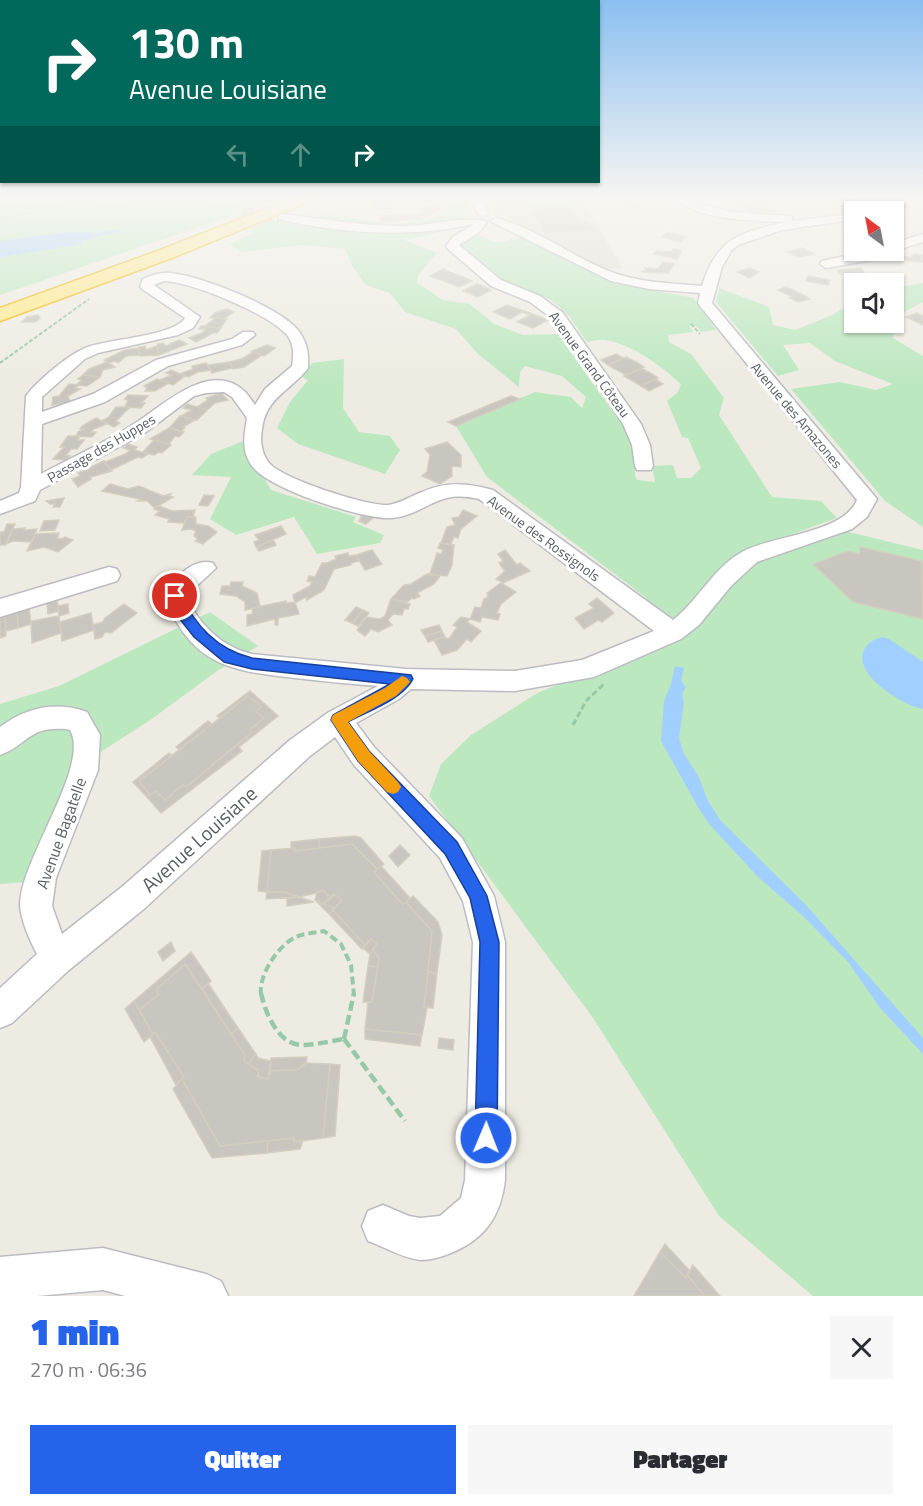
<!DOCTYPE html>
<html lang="fr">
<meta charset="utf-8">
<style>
:root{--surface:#fff;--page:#f7f7f7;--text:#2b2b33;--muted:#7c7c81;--accent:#2563eb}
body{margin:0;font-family:"Titillium Web",sans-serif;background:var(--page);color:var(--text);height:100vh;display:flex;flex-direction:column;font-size:22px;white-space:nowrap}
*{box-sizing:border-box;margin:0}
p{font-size:20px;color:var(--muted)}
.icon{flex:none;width:33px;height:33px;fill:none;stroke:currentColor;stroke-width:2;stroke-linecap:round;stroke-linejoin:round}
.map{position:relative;height:1296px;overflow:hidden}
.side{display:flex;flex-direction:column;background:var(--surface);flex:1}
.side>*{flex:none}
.banner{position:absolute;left:0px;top:0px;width:600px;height:183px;box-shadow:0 2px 4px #0004;background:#00695c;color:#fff;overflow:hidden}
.needle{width:39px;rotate:328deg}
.fabs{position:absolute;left:844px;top:201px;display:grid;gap:12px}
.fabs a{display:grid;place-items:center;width:60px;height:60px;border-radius:0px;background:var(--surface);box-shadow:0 2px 4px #0004;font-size:30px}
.pin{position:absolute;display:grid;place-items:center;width:51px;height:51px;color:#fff;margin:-26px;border:3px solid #fff;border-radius:50%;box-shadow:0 2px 6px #0007}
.me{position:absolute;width:66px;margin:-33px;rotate:1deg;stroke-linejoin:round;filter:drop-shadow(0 0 4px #0008)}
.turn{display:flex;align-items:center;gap:21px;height:126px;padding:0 30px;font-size:27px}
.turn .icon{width:78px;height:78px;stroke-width:2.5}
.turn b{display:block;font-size:42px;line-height:51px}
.lanes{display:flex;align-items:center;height:57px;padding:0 30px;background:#0003;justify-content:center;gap:30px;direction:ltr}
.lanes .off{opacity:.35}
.round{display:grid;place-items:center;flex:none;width:63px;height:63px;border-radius:0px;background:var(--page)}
.summary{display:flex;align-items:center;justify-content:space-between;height:102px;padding:0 30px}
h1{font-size:36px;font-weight:800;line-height:45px;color:var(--accent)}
.cta{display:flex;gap:12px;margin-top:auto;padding:12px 30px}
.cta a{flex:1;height:69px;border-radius:0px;background:var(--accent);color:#fff;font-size:24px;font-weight:800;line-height:69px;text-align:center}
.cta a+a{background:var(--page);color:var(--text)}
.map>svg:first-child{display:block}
.education{fill:#dedcd1}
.green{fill:#bce8c0}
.water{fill:#a1cfff}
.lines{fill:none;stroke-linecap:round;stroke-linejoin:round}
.stream{stroke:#a1cfff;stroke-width:3}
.building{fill:#c9c6bf;stroke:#d3cfc0;stroke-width:1.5}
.minor-tunnel{stroke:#c9c8c2;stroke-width:12;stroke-dasharray:12 6;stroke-linecap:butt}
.minor-casing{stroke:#babcc2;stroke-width:3}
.highway-casing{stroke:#f0b800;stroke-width:3}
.path-far4{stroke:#95c9a8;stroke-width:1.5;stroke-dasharray:3 1.5;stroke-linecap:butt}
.path-far3{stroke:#95c9a8;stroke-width:2;stroke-dasharray:4 2;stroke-linecap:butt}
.path-far2{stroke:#95c9a8;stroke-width:3;stroke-dasharray:6 3;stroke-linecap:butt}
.path-far1{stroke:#95c9a8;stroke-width:4;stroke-dasharray:8 4;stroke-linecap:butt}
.path{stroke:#95c9a8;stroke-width:4.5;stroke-dasharray:10 4.5;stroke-linecap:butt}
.minor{fill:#fff;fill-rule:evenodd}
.highway{fill:#ffea88;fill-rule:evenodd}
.route{fill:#2563eb;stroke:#184099;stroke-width:1.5}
.slow{fill:#f59e0b}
.labels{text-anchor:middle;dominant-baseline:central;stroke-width:6;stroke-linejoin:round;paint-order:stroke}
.far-street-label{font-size:14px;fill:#5a5e64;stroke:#fff}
.street-label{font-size:16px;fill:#5a5e64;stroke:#fff}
.near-street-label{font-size:20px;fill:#5a5e64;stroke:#fff}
</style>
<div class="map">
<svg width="923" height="1296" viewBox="0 0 923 1296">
<rect width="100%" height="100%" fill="#eeece2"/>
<path class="education" d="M 487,200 L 583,200 L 622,268 L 604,269 L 498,212 Z"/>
<path class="green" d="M 0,200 L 269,200 L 240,213 L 0,295 Z
M 446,200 L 467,200 L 470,211 C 455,233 429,234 404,240 L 437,253 L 418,275 L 417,283 L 443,300 L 470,304 L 494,324 L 523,335 L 558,334 L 636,445 L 635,475 L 637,480 L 655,482 L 652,466 L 673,465 L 677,478 L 691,478 L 701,468 L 688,438 L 682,437 L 667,401 L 678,392 L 681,384 C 660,365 633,345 606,340 C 600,339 593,341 587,342 L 569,316 L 551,300 L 504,280 L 462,245 L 478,235 L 491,241 L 503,242 L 516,238 L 531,238 L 597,275 L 620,284 L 694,298 L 716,330 L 701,332 L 696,326 L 689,326 L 693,332 L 668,335 L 669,342 L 691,354 L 724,398 L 719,415 L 772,497 L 821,501 L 837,518 L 750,549 L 836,529 L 923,550 L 923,1296 L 813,1296 L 719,1216 L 593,1018 L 429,796 L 441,764 L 471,735 L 539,692 L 677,639 L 645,597 L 487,477 L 456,426 L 535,392 L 571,397 L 582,408 L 586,397 L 562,376 L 525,366 L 520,372 L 519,387 L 478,354 L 456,329 L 405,312 L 390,293 L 366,285 L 354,269 L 345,249 L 301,245 L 241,252 L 230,244 L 255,233 L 246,230 L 272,219 C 291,228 311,215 331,215 C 341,215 353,219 363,220 C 398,226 417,225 450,211 Z
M 520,200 L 578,200 L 582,206 L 528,210 Z
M 923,283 L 923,302 L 897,316 L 893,338 L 923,356 L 923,527 L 885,501 L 791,389 L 840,382 L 876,390 L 893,384 L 835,361 L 810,343 L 783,345 L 799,370 L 778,376 L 716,302 L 719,288 L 769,307 L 773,325 L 795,330 L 830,316 L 855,302 L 855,322 L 894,322 L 894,288 Z
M 344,359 L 343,408 L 359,432 L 390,436 L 400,450 L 385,474 L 298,444 L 277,428 L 290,402 L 308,380 L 302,377 L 312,363 Z
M 243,441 L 271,490 L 356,517 L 353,522 L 384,535 L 380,543 L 317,554 L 294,517 L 236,535 L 210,519 L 231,477 L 192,475 L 211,454 Z
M 210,612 L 258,646 L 217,671 L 149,721 L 77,767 L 30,882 L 0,884 L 0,704 L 59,686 Z"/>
<path class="water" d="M 74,231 L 75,233 L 91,231 L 95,238 L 82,241 L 82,244 L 0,257 L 0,241 Z
M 883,637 L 889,639 L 923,662 L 923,709 C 904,706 852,675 864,650 C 868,642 874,639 883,637 Z
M 675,666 L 684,668 L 681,681 L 686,687 L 682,694 L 684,702 L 679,738 L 683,752 L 699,777 L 707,799 L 720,820 L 806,905 L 923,1038 L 923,1054 L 880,1008 L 848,962 L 804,917 L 758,877 L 709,824 L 699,809 L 661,741 L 664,701 L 671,684 Z"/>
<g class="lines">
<path class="stream" d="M 87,236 L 119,231"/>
</g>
<path class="building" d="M 627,200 L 656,200 L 658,202 L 643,202 L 639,203 L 641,207 L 632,207 Z
M 373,202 L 392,202 L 393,209 L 372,209 Z
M 424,206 L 439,206 L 440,208 L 434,214 L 420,219 L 381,222 L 381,216 L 416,215 L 428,210 L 424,209 Z
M 739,206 L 770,208 L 778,211 L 749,212 L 748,208 Z
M 554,209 L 570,209 L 580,222 L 589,222 L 596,231 L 545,232 L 530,211 Z
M 667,232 L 678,235 L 687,237 L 679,242 L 662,237 Z
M 802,248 L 814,254 L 799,257 L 787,252 Z
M 674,249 L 682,251 L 677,259 L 654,254 L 657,251 L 671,252 Z
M 914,254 L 923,255 L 923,262 L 909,261 L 896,256 L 911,257 Z
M 663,262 L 674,264 L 668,273 L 641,272 L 646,271 L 645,268 L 658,269 Z
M 750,268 L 759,272 L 749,278 L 737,272 Z
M 861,268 L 866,275 L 841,274 L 837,270 Z
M 443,269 L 452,273 L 457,275 L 444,281 L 430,276 Z
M 457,275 L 463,277 L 472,281 L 459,287 L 444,281 Z
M 808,276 L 830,280 L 828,285 L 806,281 Z
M 477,284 L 482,286 L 491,290 L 478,297 L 463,291 Z
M 786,287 L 801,294 L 810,299 L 798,302 L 790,298 L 793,297 L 778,290 Z
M 507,305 L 512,307 L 524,311 L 510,319 L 493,312 Z
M 227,309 L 234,312 L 223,319 L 210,318 L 215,313 Z
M 524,311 L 535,315 L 548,320 L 533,328 L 517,322 L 530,315 L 522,312 Z
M 917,313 L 923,316 L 923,325 L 906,317 Z
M 38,315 L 40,318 L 35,322 L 22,322 L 27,317 Z
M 216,318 L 227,319 L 220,328 L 205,326 Z
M 201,326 L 220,328 L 221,328 L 217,333 L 213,333 L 196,342 L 189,338 L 202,333 L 206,329 L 199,329 Z
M 179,340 L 187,344 L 159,355 L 157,344 L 163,343 L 166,346 Z
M 267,345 L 275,348 L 264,356 L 252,351 Z
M 145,346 L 146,350 L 157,346 L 159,355 L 140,356 L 139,347 Z
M 139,348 L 140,355 L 126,356 L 118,363 L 115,361 L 109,363 L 104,360 L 125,350 Z
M 253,352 L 262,355 L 244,367 L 233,369 L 229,362 L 242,359 Z
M 616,354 L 623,358 L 608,365 L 601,360 Z
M 626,357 L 638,363 L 644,367 L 626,375 L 608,365 Z
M 107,362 L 115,367 L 103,370 L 100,377 L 83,375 L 89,369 Z
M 229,362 L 232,368 L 212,373 L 208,365 Z
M 206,363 L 211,370 L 198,372 L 188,377 L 180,374 L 193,369 L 192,366 Z
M 641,368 L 652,374 L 658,378 L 641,386 L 624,376 Z
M 171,370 L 180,374 L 185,376 L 173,385 L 160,380 L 172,375 L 166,373 Z
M 83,375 L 100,377 L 87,386 L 76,385 L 82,380 L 78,379 Z
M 157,379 L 169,383 L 155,391 L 145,391 L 147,388 L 144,386 Z
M 655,379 L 663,384 L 649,391 L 641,386 Z
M 69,384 L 79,385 L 75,388 L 80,389 L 68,396 L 70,402 L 52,405 L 53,397 L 59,396 Z
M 221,393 L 228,400 L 215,403 L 207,410 L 197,407 L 208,400 L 206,398 Z
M 128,395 L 148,396 L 141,403 L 145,403 L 141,408 L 125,407 L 128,400 L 125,399 Z
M 511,396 L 520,399 L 456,426 L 448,422 Z
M 187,404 L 207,410 L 197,420 L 181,416 L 192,410 L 183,408 Z
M 116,407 L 130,407 L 116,421 L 120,423 L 114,427 L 102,421 L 109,417 Z
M 180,416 L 195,420 L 183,427 L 185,428 L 181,431 L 169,428 Z
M 96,418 L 107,424 L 94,429 L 91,432 L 96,432 L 92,437 L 76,436 L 78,432 L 85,429 L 80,429 L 82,426 Z
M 169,428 L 184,432 L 179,437 L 175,436 L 169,444 L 150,439 Z
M 68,436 L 80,436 L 77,440 L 84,440 L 77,449 L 71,449 L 66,455 L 70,456 L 67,460 L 53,459 L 64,447 L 60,447 Z
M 154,440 L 169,444 L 171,445 L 162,453 L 159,452 L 154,455 L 143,452 Z
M 447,442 L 461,455 L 461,467 L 452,466 L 452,476 L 440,484 L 422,476 L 427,472 L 430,455 L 425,449 Z
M 128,444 L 137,447 L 134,450 L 148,454 L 142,458 L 138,457 L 111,470 L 105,462 L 125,454 L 130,450 L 123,448 Z
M 104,461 L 112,471 L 90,477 L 91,479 L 78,487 L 72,479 L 80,476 L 78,473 Z
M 110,484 L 128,489 L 139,486 L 163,496 L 171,494 L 169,496 L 173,497 L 155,508 L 147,501 L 137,501 L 140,499 L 102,491 Z
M 204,495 L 214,496 L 208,506 L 199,505 Z
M 64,498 L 60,507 L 53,507 L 55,504 L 50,504 L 46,501 Z
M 159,506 L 172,511 L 195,510 L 193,517 L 187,517 L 184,523 L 168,522 L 169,519 L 155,515 L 160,511 L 154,509 Z
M 463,510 L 477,516 L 461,529 L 458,538 L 454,537 L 451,544 L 441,543 L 447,527 L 455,525 L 452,518 L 459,517 Z
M 363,513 L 374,517 L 366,524 L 359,521 Z
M 187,517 L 196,517 L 196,524 L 208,526 L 217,532 L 203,544 L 195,541 L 198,539 L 194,536 L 196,531 L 191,529 L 182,530 Z
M 59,520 L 55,530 L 40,531 L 44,521 Z
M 7,524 L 15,524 L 5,545 L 0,545 L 0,532 L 4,532 Z
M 281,526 L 286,534 L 256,547 L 254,542 L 259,540 L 255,535 Z
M 25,528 L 24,530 L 37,529 L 32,542 L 13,541 L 6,544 L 13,529 Z
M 59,533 L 57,538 L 62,539 L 65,537 L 73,540 L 58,552 L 44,547 L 27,551 L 35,534 Z
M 273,540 L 276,545 L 259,551 L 256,547 Z
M 440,543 L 454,545 L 452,565 L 447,576 L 430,574 L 437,553 L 441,554 L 443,550 L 438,548 Z
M 860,547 L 922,561 L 923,619 L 853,602 L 813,564 L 848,551 L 859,554 Z
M 372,550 L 382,564 L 365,570 L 356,555 Z
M 505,550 L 517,565 L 520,563 L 530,571 L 503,583 L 496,579 L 505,571 L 499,563 L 503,561 L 498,554 Z
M 348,553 L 349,556 L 356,555 L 359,561 L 351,563 L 351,565 L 334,569 L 324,590 L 307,600 L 306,597 L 295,603 L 293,595 L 310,586 L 312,582 L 307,581 L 309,576 L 315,577 L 322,563 L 327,563 L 336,559 L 335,556 Z
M 427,574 L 440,576 L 434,584 L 417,593 L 420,596 L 414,599 L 412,598 L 407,602 L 391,599 L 404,585 L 411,584 Z
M 231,582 L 243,582 L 242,586 L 257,593 L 260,607 L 245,610 L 245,602 L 236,596 L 220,594 L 222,586 L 230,586 Z
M 501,583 L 516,592 L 501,604 L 497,613 L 500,614 L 498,620 L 482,617 L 480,622 L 470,619 L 475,607 L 481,608 L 484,599 L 488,597 L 487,593 Z
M 597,598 L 614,613 L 602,622 L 598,620 L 584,629 L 575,618 L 594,608 L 589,604 Z
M 391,599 L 410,604 L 408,609 L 404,609 L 402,615 L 393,614 L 388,620 L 392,625 L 378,632 L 371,629 L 365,636 L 357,630 L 366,617 L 380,619 L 385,616 Z
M 57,601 L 59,611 L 48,614 L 47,603 Z
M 286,601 L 286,603 L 295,602 L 299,614 L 278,618 L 278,625 L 275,625 L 275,619 L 247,626 L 247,615 L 252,614 L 253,608 Z
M 68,604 L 69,613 L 59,616 L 58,606 Z
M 124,604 L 137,613 L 111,633 L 105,632 L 102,637 L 95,639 L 93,625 L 103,622 L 105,618 Z
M 29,607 L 31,624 L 18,628 L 17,611 Z
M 356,607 L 363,610 L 352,623 L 345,620 Z
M 363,610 L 369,613 L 358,626 L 352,623 Z
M 17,611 L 18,628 L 6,631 L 5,614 Z
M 91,613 L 94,630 L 62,641 L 60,622 Z
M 59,616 L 61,633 L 32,643 L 31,621 Z
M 5,617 L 6,636 L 0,638 L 0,618 Z
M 461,617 L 470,619 L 467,622 L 481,631 L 471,642 L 467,639 L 457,650 L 442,655 L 434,640 L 445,637 L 448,639 L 451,636 L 457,627 L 453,625 Z
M 439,625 L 442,631 L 425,636 L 421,630 Z
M 442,631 L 445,637 L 428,642 L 425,636 Z
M 250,691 L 278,716 L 248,740 L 246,737 L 252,732 L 250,730 L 264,718 L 256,711 L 261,706 L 248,696 L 220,718 L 217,716 Z
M 248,696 L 261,706 L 256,711 L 264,718 L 250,730 L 252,732 L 186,787 L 183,785 L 165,800 L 156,791 L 150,795 L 139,781 Z
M 208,721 L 212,724 L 179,750 L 176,747 Z
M 246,737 L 248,740 L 239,747 L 242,751 L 161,813 L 147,797 L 156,791 L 165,800 L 183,785 L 186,787 Z
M 169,753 L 172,756 L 139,781 L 150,795 L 147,797 L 133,782 Z
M 355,836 L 361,838 L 384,864 L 377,869 L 352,844 L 319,848 L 319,839 Z
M 319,839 L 319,848 L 295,851 L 295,848 L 291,848 L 291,842 Z
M 352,844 L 377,869 L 374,872 L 403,905 L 406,902 L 432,931 L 424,1007 L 427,1008 L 422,1035 L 365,1029 L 368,1002 L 372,1002 L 379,958 L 373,949 L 377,944 L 371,939 L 365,945 L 333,910 L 342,900 L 334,894 L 331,898 L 324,891 L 299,897 L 285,892 L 267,892 L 271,850 L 295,848 L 295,851 Z
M 400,845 L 410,855 L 398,867 L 389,856 Z
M 271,850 L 267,892 L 258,891 L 262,851 Z
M 381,866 L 410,898 L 403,905 L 374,872 Z
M 324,891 L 331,898 L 323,904 L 315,900 L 317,892 Z
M 267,892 L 285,892 L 299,897 L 266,899 Z
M 334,894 L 342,900 L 335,908 L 323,904 Z
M 413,896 L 438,922 L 442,935 L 437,973 L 428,972 L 432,931 L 406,902 Z
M 299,897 L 314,902 L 287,906 L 287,899 Z
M 315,900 L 323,904 L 335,908 L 329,914 Z
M 333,910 L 365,945 L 362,949 L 329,914 Z
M 371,939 L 377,944 L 370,954 L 363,948 Z
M 171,942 L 175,951 L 163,961 L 158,952 Z
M 373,949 L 379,958 L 378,967 L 368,966 L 370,954 Z
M 191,952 L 211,981 L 202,989 L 185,964 L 156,990 L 159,994 L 139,1010 L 134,1001 Z
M 185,964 L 245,1055 L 244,1061 L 258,1070 L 258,1077 L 269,1079 L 269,1071 L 298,1070 L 305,1063 L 330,1064 L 323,1138 L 294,1142 L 294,1138 L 220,1146 L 182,1079 L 184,1077 L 155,1032 L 153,1034 L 139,1010 L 159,994 L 156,990 Z
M 368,966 L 378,967 L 372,1002 L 363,1002 Z
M 428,972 L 437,973 L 433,1008 L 424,1007 Z
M 208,983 L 238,1028 L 231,1034 L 202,989 Z
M 134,1001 L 153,1034 L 144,1042 L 125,1009 Z
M 238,1028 L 256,1054 L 248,1064 L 244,1061 L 245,1055 L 231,1034 Z
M 365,1029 L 422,1035 L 420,1046 L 365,1039 Z
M 155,1032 L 184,1077 L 176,1085 L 150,1037 Z
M 439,1038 L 454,1040 L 453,1050 L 438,1048 Z
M 256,1054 L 258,1058 L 271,1061 L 269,1079 L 258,1077 L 258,1070 L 248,1064 Z
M 307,1057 L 306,1063 L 298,1070 L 269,1071 L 271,1058 Z
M 330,1064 L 340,1065 L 335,1136 L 323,1138 Z
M 182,1079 L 220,1146 L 268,1141 L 267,1153 L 212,1158 L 173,1089 Z
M 294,1138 L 294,1142 L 303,1140 L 300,1149 L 267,1153 L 268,1141 Z
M 665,1244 L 690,1271 L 686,1278 L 660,1252 Z
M 660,1252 L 686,1278 L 687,1275 L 705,1296 L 634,1296 Z
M 693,1265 L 720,1296 L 705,1296 L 687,1275 Z"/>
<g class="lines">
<path class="minor-tunnel" d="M 242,210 L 283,217"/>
<g class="minor-casing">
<path id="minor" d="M 471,200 L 481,200 L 489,213 L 487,215 L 479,215 Z
M 678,200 C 693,199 707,207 723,210 C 744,214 766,214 788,216 L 792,217 L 792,221 L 843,215 L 845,214 L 840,203 L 841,201 L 854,200 L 851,204 L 855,217 L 851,220 L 782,230 L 738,245 L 731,251 L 722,267 L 712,303 L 877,499 L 867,517 L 852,529 L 757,562 L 731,586 L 699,625 L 681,639 L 594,677 L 515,691 L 411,689 L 399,699 L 356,723 L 374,747 L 462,838 L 494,896 L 505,942 L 505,1180 C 501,1216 485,1239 451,1253 C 441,1257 431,1260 420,1260 C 402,1258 385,1247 368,1241 L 362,1226 L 368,1211 L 383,1205 L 409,1216 L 420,1218 L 440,1216 L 461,1198 L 465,1180 L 473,942 L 463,901 L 440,858 L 354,765 L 335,737 L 310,756 L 145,908 L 69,970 L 12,1023 L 0,1028 L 0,988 L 37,954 C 30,941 21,920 20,906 C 19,861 91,766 70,730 L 66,729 C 28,726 29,744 0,755 L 0,727 C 27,707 56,701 87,712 L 100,735 L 98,770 L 56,878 L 52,906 L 62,934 L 123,886 L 290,740 L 329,712 L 378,686 C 350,684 322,681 295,678 C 228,671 191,664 164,596 C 173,580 192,557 213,563 L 216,568 L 186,596 C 199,625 222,647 252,654 L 406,669 L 515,671 L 582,660 L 654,631 L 479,499 C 436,488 426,515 392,518 C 364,520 268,489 252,466 C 241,450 244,437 247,418 L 232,397 L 224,392 L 206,393 L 194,396 L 146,432 L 40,490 L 35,501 L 0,514 L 0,501 L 19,493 L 21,487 L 26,396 C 37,381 70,353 88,347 C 109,339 174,336 185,318 L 142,289 L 140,286 L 143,279 C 152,275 161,272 170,273 C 201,276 277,306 297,329 C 307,341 309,353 308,368 C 294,387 272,395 264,419 C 260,435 259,450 269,463 C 283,479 366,506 388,505 C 399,504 411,496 422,492 C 445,481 469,483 493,490 L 673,620 C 698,601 713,568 742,552 C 772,535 843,534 857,500 L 700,306 L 698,303 L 700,293 L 649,289 L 611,281 L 490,221 L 496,218 C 536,228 568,254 606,270 C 637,283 669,283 702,286 C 717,237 741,232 787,222 C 757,221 700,221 678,200 ZM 164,281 C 192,282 269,314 287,335 C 294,344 294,356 292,366 L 265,389 L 255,405 C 251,400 248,394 244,391 C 210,359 161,407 134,424 C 105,443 72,457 41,474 L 42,424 L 105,402 L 168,366 L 242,345 L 255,335 L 253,332 L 243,332 L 232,339 L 156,360 L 93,394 L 42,412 L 42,397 L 85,359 L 98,353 L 178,335 L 193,328 L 200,317 L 154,285 Z
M 283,214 C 323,219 363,226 403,226 C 430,226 462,216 485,221 L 487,223 L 478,233 L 459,245 L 501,280 L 540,296 L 563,313 L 641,424 L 650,445 L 653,466 L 651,470 L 637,470 L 635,466 L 632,445 L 623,424 L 553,319 L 530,302 L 491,286 L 448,249 L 446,246 L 453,237 L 474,224 C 413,238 340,234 279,219 L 279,215 Z
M 923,234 L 923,242 L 894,251 L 893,250 L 894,243 Z
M 873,250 L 888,250 L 878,259 L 826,268 L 820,264 L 822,261 Z
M 109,567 L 117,569 L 120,575 L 117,581 L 0,617 L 0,599 Z
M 103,1248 L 206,1274 L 221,1281 L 228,1296 L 125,1296 L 103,1290 L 37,1296 L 0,1296 L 0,1257 Z"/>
</g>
<g class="highway-casing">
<path id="highway" d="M 289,200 L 308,200 L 306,203 L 172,258 L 0,321 L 0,308 L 160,250 Z"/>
</g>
<path class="path-far4" d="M 0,218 L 105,201 L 237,210"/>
<path class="path-far3" d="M 691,324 L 700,334
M 0,363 L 89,299"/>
<path class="path-far2" d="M 573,725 L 586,701 L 605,683"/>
<path class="path-far1" d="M 261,995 C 258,976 278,945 296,937 C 304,933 315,933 324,931 L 341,944 L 351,965 L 354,995"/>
<path class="path" d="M 261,993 C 265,1012 278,1045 302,1045 C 316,1045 330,1041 344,1039
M 344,1039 L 405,1121
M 344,1039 L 354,993"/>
<use href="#minor" class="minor"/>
<use href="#highway" class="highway"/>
</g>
<linearGradient id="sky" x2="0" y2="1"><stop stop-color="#8bbff1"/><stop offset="0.52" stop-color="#f7f6f2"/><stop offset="1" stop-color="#f7f6f2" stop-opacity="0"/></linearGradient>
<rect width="923" height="381" fill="url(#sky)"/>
<path class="route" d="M 175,592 L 179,593 C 196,625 215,649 252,658 L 411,675 L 413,679 C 402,700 368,711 348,722 L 369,751 L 457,842 L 487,896 L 499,942 L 497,1138 L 494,1145 L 486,1149 L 478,1145 L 475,1138 L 480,942 L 470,898 L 445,854 L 358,761 L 331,720 L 333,715 L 390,684 L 252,669 L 224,662 L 194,637 L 176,614 L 168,596 Z"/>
<path class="slow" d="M 402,676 L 407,678 L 410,682 L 396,696 L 348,722 L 369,751 L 398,782 L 401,787 L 398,792 L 393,794 L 387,792 L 358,761 L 331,720 L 333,715 L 385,688 Z"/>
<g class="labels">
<g class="far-street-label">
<text transform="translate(590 364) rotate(54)">Avenue Grand Côteau</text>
<text transform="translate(797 415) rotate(50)">Avenue des Amazones</text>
<text transform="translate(101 448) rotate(-30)">Passage des Huppes</text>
<text transform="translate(544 538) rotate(36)">Avenue des Rossignols</text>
</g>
<g class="street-label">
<text transform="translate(61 833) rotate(-70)">Avenue Bagatelle</text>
</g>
<g class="near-street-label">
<text transform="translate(199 839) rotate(-42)">Avenue Louisiane</text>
</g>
</g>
</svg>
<div class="fabs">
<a><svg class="needle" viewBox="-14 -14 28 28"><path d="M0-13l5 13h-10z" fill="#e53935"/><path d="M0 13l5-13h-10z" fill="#7c7c81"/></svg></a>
<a><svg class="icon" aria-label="sound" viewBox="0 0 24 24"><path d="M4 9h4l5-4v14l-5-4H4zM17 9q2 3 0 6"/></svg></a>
</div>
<div class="pin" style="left:175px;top:596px;background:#d93025"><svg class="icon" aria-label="arrive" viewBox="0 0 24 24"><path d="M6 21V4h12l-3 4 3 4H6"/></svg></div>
<svg class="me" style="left:486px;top:1138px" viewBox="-20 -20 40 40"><circle r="17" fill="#2563eb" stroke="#fff" stroke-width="3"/><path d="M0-11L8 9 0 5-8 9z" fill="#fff"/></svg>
<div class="banner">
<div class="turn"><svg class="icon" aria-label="right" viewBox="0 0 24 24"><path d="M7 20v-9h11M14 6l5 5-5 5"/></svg><div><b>130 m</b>Avenue Louisiane</div></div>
<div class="lanes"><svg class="icon off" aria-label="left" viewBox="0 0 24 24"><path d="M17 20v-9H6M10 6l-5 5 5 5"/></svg><svg class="icon off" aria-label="ahead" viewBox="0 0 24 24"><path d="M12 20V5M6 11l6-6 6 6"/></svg><svg class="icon" aria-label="right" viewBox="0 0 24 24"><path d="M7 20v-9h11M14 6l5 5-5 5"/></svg></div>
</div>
</div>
<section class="side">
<div class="summary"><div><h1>1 min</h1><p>270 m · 06:36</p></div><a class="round"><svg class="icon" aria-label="close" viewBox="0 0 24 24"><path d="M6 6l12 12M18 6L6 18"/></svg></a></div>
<div class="cta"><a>Quitter</a><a>Partager</a></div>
</section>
